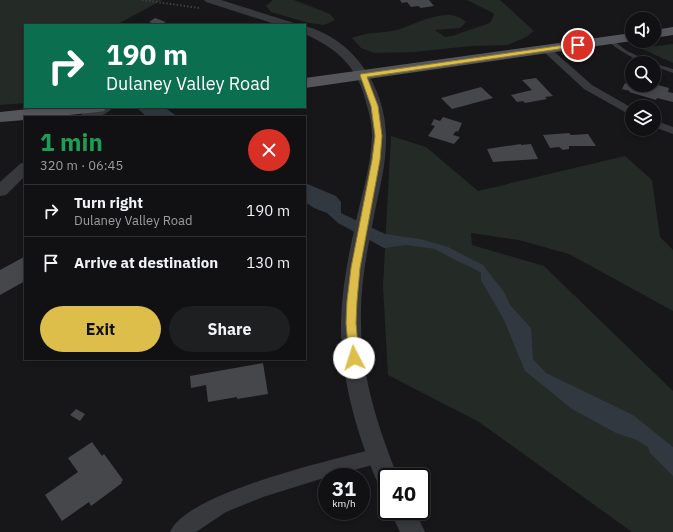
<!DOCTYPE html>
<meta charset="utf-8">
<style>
:root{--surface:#111113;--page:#1e1f21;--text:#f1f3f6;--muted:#9c9da0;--line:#303133;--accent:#ddbe4b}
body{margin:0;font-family:"IBM Plex Sans",sans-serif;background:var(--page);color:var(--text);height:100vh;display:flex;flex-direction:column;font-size:15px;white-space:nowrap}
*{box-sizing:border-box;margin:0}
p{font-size:13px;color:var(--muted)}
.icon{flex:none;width:22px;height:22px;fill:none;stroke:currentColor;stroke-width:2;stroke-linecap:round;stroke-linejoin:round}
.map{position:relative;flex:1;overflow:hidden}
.details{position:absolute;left:24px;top:116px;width:282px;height:244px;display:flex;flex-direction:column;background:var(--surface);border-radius:0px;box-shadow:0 2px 6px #0003,0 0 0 1px var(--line)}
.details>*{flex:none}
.guide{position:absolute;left:24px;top:24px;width:282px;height:84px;border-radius:0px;box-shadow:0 2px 6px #0003,0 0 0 1px var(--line);background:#0b6e4f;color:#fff;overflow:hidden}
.controls{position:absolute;left:625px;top:12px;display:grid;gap:8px}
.controls a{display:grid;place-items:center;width:36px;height:36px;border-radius:50%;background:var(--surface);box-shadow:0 2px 6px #0003,0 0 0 1px var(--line);font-size:20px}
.speed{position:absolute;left:318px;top:468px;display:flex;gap:8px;font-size:20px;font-weight:700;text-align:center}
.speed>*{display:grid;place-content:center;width:52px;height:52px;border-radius:50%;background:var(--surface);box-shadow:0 2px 6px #0003,0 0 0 1px var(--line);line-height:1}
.speed small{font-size:10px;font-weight:400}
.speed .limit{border:2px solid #111;border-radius:6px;background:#fff;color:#111}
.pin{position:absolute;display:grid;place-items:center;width:34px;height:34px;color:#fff;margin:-17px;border:2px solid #fff;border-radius:50%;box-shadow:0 1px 4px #0007}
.me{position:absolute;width:44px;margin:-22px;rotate:355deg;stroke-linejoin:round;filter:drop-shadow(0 0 3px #0008)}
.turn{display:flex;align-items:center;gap:14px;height:84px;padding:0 16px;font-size:18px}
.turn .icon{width:52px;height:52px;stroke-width:2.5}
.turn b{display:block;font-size:28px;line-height:34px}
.round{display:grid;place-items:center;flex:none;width:42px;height:42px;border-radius:21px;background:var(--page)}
.overview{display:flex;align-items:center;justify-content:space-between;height:68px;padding:0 16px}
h1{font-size:24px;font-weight:700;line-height:30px;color:#1e9e55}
.action{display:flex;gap:8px;margin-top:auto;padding:8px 16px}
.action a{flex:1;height:46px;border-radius:24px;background:var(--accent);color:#111;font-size:16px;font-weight:700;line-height:46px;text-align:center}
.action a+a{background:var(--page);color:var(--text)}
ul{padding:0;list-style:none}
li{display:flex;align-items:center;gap:12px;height:52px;padding:0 16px;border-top:1px solid var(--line)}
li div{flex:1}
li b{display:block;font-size:15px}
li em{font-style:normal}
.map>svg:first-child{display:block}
.green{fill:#242a25}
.water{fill:#323840}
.building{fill:#46474b}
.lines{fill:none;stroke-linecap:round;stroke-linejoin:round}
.path{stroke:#3f3f44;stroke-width:2;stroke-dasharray:1.5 2;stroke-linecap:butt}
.service{fill:#38393d;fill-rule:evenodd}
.minor{fill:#38393d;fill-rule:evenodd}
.tertiary{fill:#38393d;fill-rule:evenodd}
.primary{fill:#55555c;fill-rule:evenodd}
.route{fill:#ddbe4b;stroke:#907c31}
</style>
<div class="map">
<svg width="673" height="532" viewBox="0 0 673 532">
<rect width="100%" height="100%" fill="#171719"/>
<path class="green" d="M 0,0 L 162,0 L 116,25 L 25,25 L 25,103 L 0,105 Z
M 273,0 L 294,0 L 330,14 L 335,20 L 324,25 L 309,23 L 271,12 L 266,6 Z
M 467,0 L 500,0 L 534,31 L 526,37 L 508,45 L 471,46 L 414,52 L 374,53 L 361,48 L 352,38 C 367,32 382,33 397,30 C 418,24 447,5 466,22 L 460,28 L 435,30 L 445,37 L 452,36 L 490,23 L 494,15 L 493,13 Z
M 673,44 L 673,63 L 640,48 Z
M 391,136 L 426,147 L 478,191 L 625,156 L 652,180 L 660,237 L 673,250 L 673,311 L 569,254 L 519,240 L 471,233 L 472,245 L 544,266 L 673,391 L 673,532 L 632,532 L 479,422 L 388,375 L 383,286 Z"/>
<path class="water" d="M 136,107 L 164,107 L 178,117 L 147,117 Z
M 305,183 L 336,196 L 341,202 L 341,213 L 385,234 L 420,239 L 448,247 L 483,265 L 504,292 L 510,305 L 531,328 L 533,359 L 546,373 L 633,415 L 673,447 L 673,476 L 650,453 L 648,447 L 637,440 L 616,433 L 572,409 L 525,371 L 504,320 L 481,280 L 481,273 L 471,267 L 457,261 L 435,249 L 406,245 L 384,248 L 338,223 L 327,213 L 314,208 L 305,202 Z"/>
<path class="building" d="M 400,0 L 429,0 L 434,6 L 421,8 L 418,6 L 411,7 L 407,2 L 402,3 Z
M 155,18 L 166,22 L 158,25 L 149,22 Z
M 536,78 L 553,96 L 545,97 L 547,99 L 525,103 L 523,101 L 517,102 L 511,95 L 532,90 L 522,80 Z
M 625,83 L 632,85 L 654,84 L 669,88 L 668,92 L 673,93 L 673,102 L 657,98 L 656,100 L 629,92 L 630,91 L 622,89 Z
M 481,87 L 493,98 L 452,109 L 441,98 Z
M 443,117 L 462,123 L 458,132 L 456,131 L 453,135 L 460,137 L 454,144 L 428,136 L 435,126 L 431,125 L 434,119 L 440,121 Z
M 569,133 L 571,135 L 588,134 L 596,146 L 569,146 L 569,149 L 563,150 L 559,147 L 550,148 L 543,135 Z
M 521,144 L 521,145 L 531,144 L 538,159 L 493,162 L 487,149 Z
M 24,257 L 25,281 L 0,295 L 0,270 Z
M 263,363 L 268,394 L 237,399 L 237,397 L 208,402 L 206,385 L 191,388 L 190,376 Z
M 76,409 L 85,414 L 80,421 L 70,415 Z
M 92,442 L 102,456 L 104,454 L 123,480 L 121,482 L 122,483 L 91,506 L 89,502 L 62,521 L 45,495 L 78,472 L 68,458 Z"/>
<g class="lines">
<path class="path" d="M 142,0 L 199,8"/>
<path class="service" d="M 607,39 L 611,39 L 627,51 L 653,63 L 673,69 L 673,73 L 654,66 L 654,63 C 637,63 621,51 607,41 Z"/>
<path class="minor" d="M 547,47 L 550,48 L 592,85 L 632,108 L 632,116 L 584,89 L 544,52 L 542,50 L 544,48 Z
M 654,120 L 673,127 L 673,134 L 654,127 Z
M 378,448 L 384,450 L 387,456 L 384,462 L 327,477 L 263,497 L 226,512 L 196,532 L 170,532 C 187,492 336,459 378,448 Z"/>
<path class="tertiary" d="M 204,0 L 221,0 L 294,23 L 296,25 L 278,25 L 206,2 Z
M 305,26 C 354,39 385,87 386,135 C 387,163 379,190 374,216 C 367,251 360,286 361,322 C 361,375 378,428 398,477 L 387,477 L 387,489 L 379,486 C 357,435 340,377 341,321 C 342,289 348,257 355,226 C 361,196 371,167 372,136 C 372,126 370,116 367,106 C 359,69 340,50 305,34 Z
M 95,107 L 113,107 C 105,118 92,117 80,117 L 82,114 Z
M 25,162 L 25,176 L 6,195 L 0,196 L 0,182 L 20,164 Z
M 390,511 L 415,511 L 425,532 L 400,532 Z"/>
<path class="primary" d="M 673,27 L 673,35 L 654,38 L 654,30 Z
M 632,33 L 632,41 L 634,41 L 632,41 L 305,88 L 305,78 Z
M 48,107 L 106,107 L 104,111 L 98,112 L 50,117 L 25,117 L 25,120 L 0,122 L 0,112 Z"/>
</g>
<path class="route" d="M 578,43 L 581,45 L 580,46 L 367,77 L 378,106 L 382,136 L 380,160 L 360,268 L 357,301 L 356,323 L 359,358 L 357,361 L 354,363 L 350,361 L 349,358 L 346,323 L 347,301 L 351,268 L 372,160 L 375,136 L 371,106 L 360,75 L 361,74 Z"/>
</svg>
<div class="controls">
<a><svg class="icon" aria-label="sound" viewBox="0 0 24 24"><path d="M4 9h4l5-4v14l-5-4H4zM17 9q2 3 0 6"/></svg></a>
<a><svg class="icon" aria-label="search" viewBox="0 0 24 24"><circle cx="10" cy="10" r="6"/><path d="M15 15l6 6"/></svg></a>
<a><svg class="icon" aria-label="layers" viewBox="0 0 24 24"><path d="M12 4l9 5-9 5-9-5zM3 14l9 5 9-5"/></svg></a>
</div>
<div class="speed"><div>31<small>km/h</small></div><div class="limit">40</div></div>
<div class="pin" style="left:578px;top:45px;background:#d93025"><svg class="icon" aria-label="arrive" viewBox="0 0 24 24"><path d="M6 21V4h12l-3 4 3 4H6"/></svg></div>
<svg class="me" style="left:354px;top:358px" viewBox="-20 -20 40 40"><circle r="19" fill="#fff"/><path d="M0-13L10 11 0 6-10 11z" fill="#ddbe4b"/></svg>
<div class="guide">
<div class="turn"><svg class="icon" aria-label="right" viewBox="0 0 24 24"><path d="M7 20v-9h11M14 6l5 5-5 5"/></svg><div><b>190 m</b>Dulaney Valley Road</div></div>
</div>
<section class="details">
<div class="overview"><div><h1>1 min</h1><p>320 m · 06:45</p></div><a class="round" style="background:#d93025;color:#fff"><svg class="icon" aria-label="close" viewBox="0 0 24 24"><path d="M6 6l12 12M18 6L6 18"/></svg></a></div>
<ul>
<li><svg class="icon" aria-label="right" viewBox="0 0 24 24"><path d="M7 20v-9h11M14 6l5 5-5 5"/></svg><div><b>Turn right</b><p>Dulaney Valley Road</p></div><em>190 m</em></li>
<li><svg class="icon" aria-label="arrive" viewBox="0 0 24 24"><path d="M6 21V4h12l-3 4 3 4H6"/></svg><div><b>Arrive at destination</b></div><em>130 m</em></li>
</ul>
<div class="action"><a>Exit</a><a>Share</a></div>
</section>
</div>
